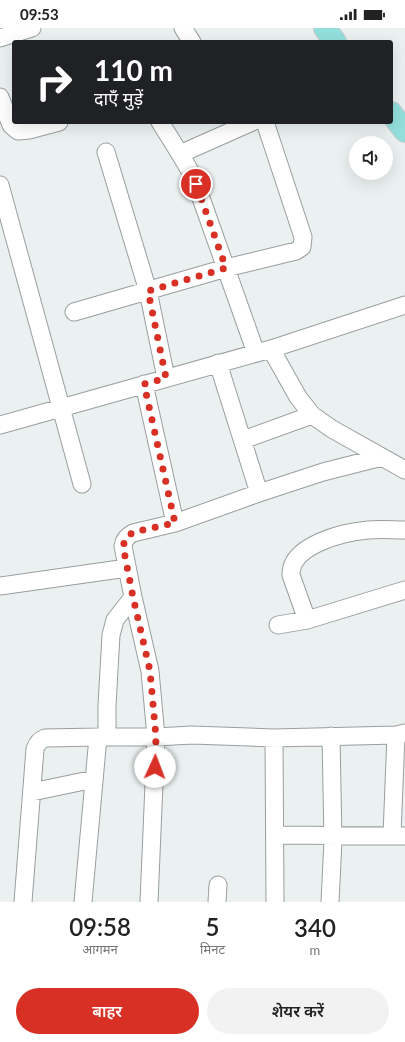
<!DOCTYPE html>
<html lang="hi">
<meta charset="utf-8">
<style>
:root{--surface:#fff;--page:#f2f2f2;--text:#222;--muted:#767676;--accent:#d93025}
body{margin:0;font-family:Lato,"Noto Sans Devanagari",sans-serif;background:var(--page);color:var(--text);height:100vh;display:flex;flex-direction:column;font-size:15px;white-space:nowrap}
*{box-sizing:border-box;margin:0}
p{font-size:13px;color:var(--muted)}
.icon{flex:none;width:22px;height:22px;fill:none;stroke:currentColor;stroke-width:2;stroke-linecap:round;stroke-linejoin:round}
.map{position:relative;height:874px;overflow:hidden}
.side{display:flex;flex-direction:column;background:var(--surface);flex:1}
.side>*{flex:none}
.guide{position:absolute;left:12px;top:12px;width:381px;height:84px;border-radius:4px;box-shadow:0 4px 16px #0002;background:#202124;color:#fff;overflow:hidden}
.controls{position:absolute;left:349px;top:108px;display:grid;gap:8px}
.controls a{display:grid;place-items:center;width:44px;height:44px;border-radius:50%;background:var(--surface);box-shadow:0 4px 16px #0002;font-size:20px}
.pin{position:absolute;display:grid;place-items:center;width:34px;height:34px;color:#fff;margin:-17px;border:2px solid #fff;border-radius:50%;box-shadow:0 1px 4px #0007}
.me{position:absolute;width:44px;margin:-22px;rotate:2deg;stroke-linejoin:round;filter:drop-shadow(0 0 3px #0008)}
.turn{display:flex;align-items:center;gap:14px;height:84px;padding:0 16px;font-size:18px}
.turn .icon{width:52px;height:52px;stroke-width:2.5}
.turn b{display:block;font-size:28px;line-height:34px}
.eta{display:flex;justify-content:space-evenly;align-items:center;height:68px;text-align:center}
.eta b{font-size:24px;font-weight:600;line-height:28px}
.button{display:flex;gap:8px;margin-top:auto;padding:8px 16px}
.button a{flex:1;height:46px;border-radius:24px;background:var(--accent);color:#fff;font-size:16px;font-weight:600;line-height:46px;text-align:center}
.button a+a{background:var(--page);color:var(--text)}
.status{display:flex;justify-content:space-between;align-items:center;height:28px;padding:0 20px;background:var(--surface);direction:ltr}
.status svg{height:11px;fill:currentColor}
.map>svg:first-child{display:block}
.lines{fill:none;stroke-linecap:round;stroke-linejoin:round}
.minor-casing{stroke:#999e9e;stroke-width:19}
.major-casing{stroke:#cbcbcb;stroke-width:24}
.minor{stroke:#fff;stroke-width:17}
.major{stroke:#93dfdd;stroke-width:22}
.route{stroke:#d93025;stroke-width:7;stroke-dasharray:0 12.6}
</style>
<div class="status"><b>09:53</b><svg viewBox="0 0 49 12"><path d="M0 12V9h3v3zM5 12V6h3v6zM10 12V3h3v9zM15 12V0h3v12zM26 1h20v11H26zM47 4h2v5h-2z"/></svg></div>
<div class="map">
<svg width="405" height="874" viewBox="0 0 405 874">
<rect width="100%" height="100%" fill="#ebf1f1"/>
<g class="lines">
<g class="minor-casing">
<path id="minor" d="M 183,0 L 192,14
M 0,10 L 32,0
M 0,69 L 11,97 L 18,103 L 29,102 L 59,94
M 160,94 L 180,126 L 190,143 L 201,170 L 256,325
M 106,124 L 148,263 L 166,350
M 180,126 L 252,94
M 0,157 L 82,456
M 74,284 L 226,240 L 296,223 L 302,219 L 303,209 L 265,94
M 271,321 L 298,369 L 312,387 L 332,401 L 405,442
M 218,335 L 259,465
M 144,356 L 175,495
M 0,397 L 271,321 L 405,277
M 243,412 L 312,387
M 0,558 L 127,540
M 307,592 L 291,547 C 290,517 344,504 368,502 C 380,501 393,502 405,502
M 278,597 L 307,592 L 405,562
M 107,709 L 107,677 L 111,607 L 115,592 L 133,569
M 274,710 L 275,874
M 32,764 L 94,751
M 275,807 L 405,808
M 392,807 L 396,707
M 23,874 L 35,721 C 37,715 40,712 45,710 L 98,709 L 156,709 L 192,707 L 274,710 L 396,707 L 405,705
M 83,874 L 98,709
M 149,874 L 156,709 L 150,643 L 133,569 L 123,518 C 124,512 127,508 133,505 L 175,495 L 259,465 L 323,444 L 382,429
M 217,874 L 218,857
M 330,874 L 333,813 L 331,708"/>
</g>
<g class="major-casing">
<path id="major" d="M 325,0 L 335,14
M 391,85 L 405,103"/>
</g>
<use href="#minor" class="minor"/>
<use href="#major" class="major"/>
</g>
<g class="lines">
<path class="route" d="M 155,739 L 156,709 L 150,643 L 133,569 L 123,518 L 126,510 L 133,504 L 175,495 L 144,356 L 166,350 L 148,263 L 226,240 L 196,156"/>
</g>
</svg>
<div class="controls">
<a><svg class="icon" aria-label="sound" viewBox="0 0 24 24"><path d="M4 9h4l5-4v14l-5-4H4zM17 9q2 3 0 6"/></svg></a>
</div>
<div class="pin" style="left:196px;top:156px;background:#d93025"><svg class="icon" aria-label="arrive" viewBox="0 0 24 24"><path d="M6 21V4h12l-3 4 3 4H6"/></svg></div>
<svg class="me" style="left:155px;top:739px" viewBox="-20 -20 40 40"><circle r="19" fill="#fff"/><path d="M0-13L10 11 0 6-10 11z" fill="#d93025"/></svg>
<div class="guide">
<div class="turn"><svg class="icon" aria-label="right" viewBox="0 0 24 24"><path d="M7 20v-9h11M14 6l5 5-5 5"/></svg><div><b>110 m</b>दाएँ मुड़ें</div></div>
</div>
</div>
<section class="side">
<div class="eta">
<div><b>09:58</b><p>आगमन</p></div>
<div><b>5</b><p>मिनट</p></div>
<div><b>340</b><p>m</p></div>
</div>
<div class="button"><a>बाहर</a><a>शेयर करें</a></div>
</section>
